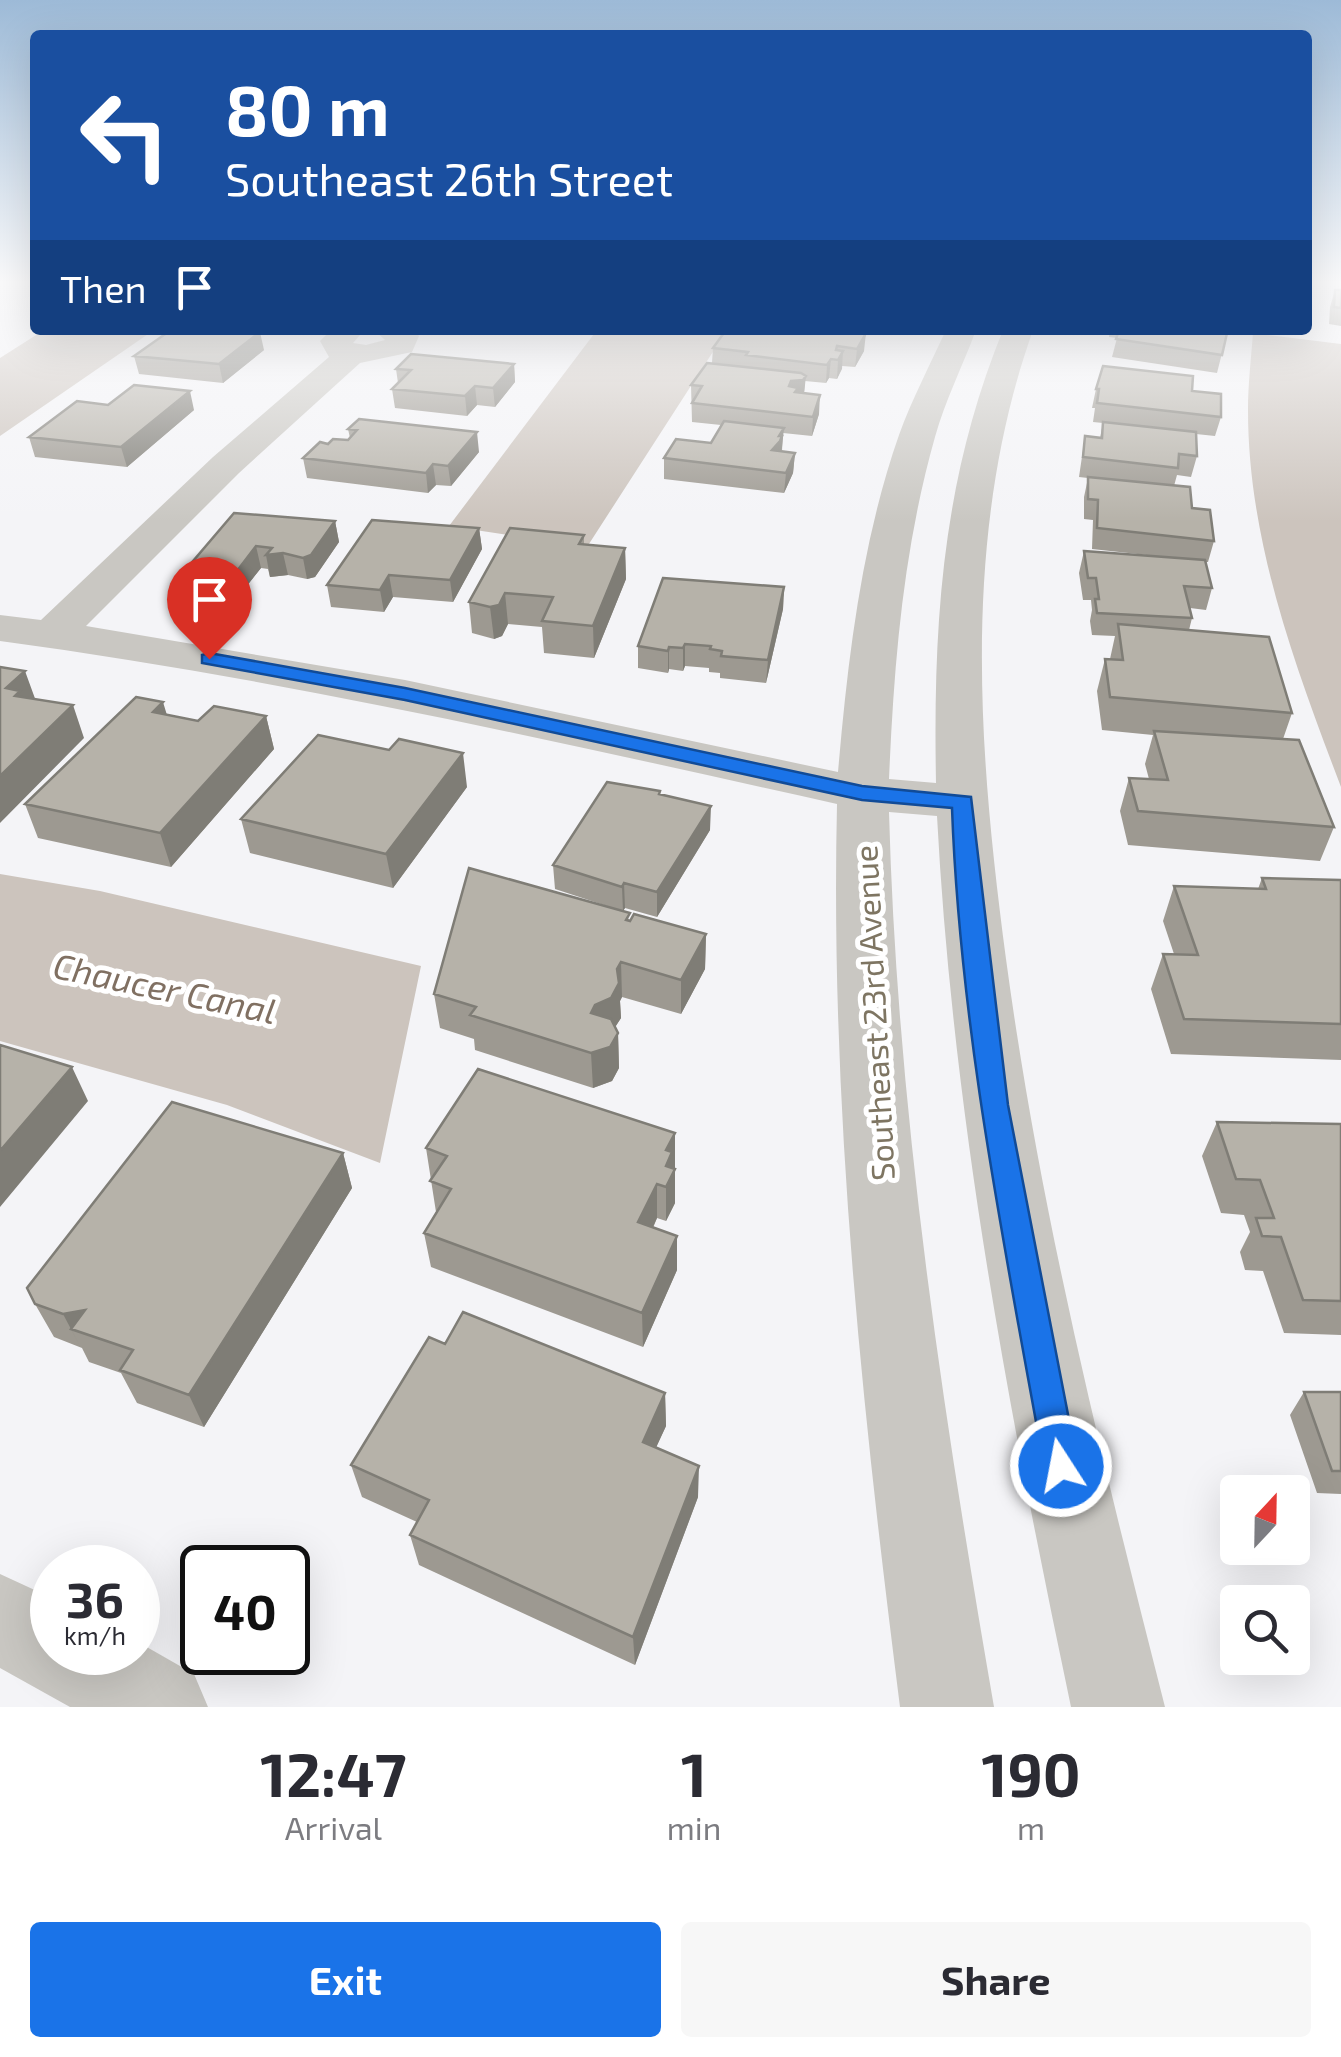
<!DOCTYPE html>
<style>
:root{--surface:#fff;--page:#f7f7f7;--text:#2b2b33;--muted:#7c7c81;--accent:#1a73e8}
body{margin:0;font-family:"Exo 2",sans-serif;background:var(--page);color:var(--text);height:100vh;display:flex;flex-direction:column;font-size:38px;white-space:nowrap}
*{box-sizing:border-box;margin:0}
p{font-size:32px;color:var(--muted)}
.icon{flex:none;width:55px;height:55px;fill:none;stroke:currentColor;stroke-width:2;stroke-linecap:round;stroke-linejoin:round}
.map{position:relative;height:1707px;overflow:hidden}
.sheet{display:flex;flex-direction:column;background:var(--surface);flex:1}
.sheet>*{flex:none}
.hud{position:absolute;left:30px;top:30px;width:1282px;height:305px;border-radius:10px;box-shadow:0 10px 40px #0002;background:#1a4fa0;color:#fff;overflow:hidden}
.needle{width:65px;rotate:22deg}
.controls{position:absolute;left:1220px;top:1475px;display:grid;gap:20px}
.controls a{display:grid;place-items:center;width:90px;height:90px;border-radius:10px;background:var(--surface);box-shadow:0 10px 40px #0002;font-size:50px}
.speed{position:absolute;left:30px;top:1545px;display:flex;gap:20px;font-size:50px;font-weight:700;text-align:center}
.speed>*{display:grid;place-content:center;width:130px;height:130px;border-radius:50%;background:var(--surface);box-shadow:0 10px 40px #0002;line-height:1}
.speed small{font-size:25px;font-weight:400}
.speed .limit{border:5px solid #111;border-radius:15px;background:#fff;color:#111}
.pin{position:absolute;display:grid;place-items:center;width:85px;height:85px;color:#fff;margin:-102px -42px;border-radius:50% 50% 50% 0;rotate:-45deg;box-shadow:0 0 10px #0007}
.pin .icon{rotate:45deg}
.me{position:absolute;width:110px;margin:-55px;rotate:349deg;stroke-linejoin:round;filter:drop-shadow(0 0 8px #0008)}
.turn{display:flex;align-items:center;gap:35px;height:210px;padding:0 30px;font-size:45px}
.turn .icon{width:130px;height:130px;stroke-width:2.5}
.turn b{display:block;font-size:70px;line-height:85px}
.then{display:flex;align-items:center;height:95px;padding:0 30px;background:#0003;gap:20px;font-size:38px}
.eta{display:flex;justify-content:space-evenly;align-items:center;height:170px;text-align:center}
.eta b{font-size:60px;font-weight:700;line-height:70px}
.cta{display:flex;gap:20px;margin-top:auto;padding:20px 30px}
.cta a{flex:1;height:115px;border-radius:10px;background:var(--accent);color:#fff;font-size:40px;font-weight:700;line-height:115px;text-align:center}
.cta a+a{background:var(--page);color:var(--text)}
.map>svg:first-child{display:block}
.water{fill:#ccc4bd}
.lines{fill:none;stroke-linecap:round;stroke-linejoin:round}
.minor{fill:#c9c7c2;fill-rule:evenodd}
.wall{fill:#9d9991}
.shaded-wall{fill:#7f7d76}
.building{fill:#b6b2a9;stroke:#7f7d76;stroke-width:2.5}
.route{fill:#1a73e8;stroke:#114b97;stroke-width:2.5}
.labels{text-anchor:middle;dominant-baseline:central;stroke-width:10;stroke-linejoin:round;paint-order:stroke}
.street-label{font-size:32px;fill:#7e7562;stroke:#fff}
.water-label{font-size:35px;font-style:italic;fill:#807062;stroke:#fff}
</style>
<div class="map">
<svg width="1341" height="1707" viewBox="0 0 1341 1707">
<rect width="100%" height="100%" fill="#f4f4f7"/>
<path class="water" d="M 44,330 L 154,330 L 0,436 L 0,358 Z
M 597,330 L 727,330 L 587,547 L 449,526 Z
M 1253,333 L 1341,344 L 1341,787 C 1295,666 1248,541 1248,410 C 1248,385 1251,359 1253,333 Z
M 0,874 L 100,891 L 421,966 L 380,1163 L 227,1105 L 0,1041 Z"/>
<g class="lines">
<path class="minor" d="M 331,330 L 358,330 L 361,334 L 353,343 L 366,345 L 385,340 L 374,330 L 414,330 L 419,336 L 412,352 L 360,363 L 239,473 L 86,626 L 405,680 L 838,772 C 848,658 861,544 899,435 C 912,399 930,365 946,330 L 976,330 C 963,365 945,401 935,437 C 903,550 894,663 889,779 L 936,783 C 933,623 942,480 1003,330 L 1033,330 C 961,533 978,748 1006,959 C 1040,1212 1102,1460 1165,1707 L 1071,1707 C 1009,1412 953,1118 937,816 L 889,812 C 897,1112 943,1412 994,1707 L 900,1707 C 862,1408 830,1105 837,804 C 559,742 282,679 0,641 L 0,615 L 41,620 L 213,457 L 329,357 L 320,341 Z
M 0,1574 L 52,1598 L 52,1652 L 138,1652 L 138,1642 L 194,1674 L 208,1707 L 70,1707 L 0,1668 Z"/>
</g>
<path class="wall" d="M 1335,290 L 1341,290 L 1341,326 L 1329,324 L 1330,307 Z
M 842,330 L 864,351 L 855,367 L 842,366 L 837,379 L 829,378 L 826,383 L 805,381 L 804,393 L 819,414 L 812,436 L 783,433 L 782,451 L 795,453 L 793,473 L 784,493 L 664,479 L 664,458 L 711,443 L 721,425 L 692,422 L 691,385 L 712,363 L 713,348 Z
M 1110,330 L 1211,330 L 1211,331 L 1227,333 L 1217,373 L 1112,357 L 1117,338 L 1109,337 Z
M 202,332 L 264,350 L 223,383 L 139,374 L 134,356 Z
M 514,364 L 515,382 L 495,407 L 477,405 L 467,416 L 395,408 L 392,389 L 398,383 L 396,369 Z
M 1096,389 L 1192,391 L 1221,417 L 1215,436 L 1196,434 L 1197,456 L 1191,477 L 1177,475 L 1174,486 L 1192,508 L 1214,541 L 1208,562 L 1205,562 L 1212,588 L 1206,610 L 1190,608 L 1192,618 L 1189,630 L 1292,713 L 1283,739 L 1334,827 L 1320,861 L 1128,845 L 1120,811 L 1129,778 L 1149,779 L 1145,764 L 1153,735 L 1102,730 L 1097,691 L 1105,659 L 1110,659 L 1115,636 L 1092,635 L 1090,621 L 1092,610 L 1091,600 L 1083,600 L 1079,573 L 1084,551 L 1165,557 L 1092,549 L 1093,520 L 1084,519 L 1084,497 L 1088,478 L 1079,477 L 1085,436 L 1100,438 L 1103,423 L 1093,422 L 1095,408 L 1092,408 Z
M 108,405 L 194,410 L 127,467 L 35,457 L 29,437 Z
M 348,429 L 479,452 L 451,486 L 436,485 L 428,493 L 307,478 L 303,458 L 328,444 L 348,440 L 350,438 Z
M 335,521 L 339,542 L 315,577 L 307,579 L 288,575 L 270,577 L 268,569 L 261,568 L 242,592 L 194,589 L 188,567 Z
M 479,528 L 482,549 L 453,602 L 393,597 L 384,612 L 331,607 L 327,585 Z
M 584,535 L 584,545 L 625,548 L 626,579 L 594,658 L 544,653 L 542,627 L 508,624 L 502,636 L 494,639 L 472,633 L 469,602 Z
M 784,587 L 783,609 L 766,683 L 720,678 L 720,673 L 709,672 L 709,668 L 685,666 L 683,671 L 669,669 L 668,673 L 638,668 L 638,646 Z
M 167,715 L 198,721 L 266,716 L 274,749 L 171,867 L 38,838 L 25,804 Z
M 467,787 L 393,888 L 250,853 L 241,819 Z
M 660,791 L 660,794 L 710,830 L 657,917 L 625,908 L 623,911 L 630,921 L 706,934 L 705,969 L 681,1014 L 622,997 L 620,1001 L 621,1018 L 615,1027 L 618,1033 L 619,1068 L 612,1081 L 593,1088 L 475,1050 L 474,1039 L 440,1028 L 434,994 L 610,907 L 555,889 L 553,865 Z
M 1262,878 L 1341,880 L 1341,1060 L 1171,1054 L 1151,989 L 1163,954 L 1174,954 L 1163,921 L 1174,886 L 1258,889 Z
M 1217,1122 L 1341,1124 L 1341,1335 L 1284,1333 L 1263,1271 L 1245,1270 L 1240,1252 L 1250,1232 L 1244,1215 L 1221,1213 L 1202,1156 Z
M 426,1148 L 674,1168 L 675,1203 L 666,1221 L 657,1218 L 653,1228 L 677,1270 L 643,1347 L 431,1267 L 424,1233 L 436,1212 Z
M 343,1153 L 352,1188 L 204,1427 L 137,1403 L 121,1373 L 89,1362 L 82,1348 L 54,1337 L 35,1304 Z
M 445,1344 L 665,1393 L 666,1426 L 656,1447 L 698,1497 L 635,1665 L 419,1565 L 410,1535 L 417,1522 L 362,1497 L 351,1465 Z
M 1304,1392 L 1341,1392 L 1341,1494 L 1317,1493 L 1290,1415 Z"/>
<path class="shaded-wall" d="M 260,332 L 264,350 L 223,383 L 219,364 Z
M 866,333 L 864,351 L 855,367 L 857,349 Z
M 843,351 L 842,369 L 837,379 L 838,360 Z
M 831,359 L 829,378 L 826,383 L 827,365 Z
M 514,364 L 515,382 L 495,407 L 493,388 Z
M 806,376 L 804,394 L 802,399 L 789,386 L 791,381 Z
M 475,386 L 477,405 L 467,416 L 465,396 Z
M 190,391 L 194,410 L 127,467 L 121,447 Z
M 820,395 L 819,414 L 812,436 L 813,417 Z
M 784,428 L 782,447 L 781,456 L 772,450 Z
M 477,432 L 479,452 L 451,486 L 448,466 Z
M 795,453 L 793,473 L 784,493 L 786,473 Z
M 433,464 L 436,485 L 428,493 L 426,473 Z
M 335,521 L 339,542 L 315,577 L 307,579 L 303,558 Z
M 479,528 L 482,549 L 453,602 L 450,580 Z
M 256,546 L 261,568 L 242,592 L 237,571 Z
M 625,548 L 626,579 L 594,658 L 593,626 Z
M 283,553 L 288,575 L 270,577 L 266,555 Z
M 389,575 L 393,597 L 384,612 L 380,590 Z
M 784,587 L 783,609 L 766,683 L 768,660 Z
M 505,593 L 508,624 L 502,636 L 494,639 L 490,607 Z
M 685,644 L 685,666 L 683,671 L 683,648 Z
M 669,647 L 669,669 L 668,673 L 668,651 Z
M 25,671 L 37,704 L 28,712 L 6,688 Z
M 163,702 L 173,735 L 153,712 Z
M 73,705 L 84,738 L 0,823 L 0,776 Z
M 266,716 L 274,749 L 171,867 L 160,833 Z
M 463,753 L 467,787 L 393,888 L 386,854 Z
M 711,806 L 710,830 L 657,917 L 657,892 Z
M 624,883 L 625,908 L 623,911 L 622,887 Z
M 706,934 L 705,969 L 681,1014 L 681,980 Z
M 621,962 L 622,997 L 620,1001 L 621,1018 L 612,1032 L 591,1013 Z
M 618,1033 L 619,1068 L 612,1081 L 593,1088 L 591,1053 Z
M 72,1067 L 88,1101 L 0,1207 L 0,1151 Z
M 675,1133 L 675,1203 L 666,1221 L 666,1150 Z
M 343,1153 L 352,1188 L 204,1427 L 189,1395 Z
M 657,1184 L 657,1218 L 639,1257 L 638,1222 Z
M 677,1236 L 677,1270 L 643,1347 L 642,1313 Z
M 85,1310 L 71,1329 L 81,1348 L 63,1314 Z
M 665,1393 L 666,1426 L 644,1474 L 643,1442 Z
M 699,1466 L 698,1497 L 635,1665 L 633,1637 Z"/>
<path class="building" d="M 1335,290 L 1341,290 L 1341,308 L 1334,307 Z
M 171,330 L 202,332 L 204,330 L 246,330 L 260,332 L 219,364 L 134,356 Z
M 726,330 L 842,330 L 866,333 L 857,349 L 837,346 L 836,350 L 843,351 L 838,360 L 831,359 L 827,365 L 746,355 L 748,352 L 713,348 Z
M 1119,330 L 1211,330 L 1211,331 L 1227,333 L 1222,355 L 1116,339 Z
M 411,354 L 514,364 L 493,388 L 475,386 L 465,396 L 392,389 L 411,370 L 396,369 Z
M 707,363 L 801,373 L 806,376 L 803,380 L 791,381 L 789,386 L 798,388 L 795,392 L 820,395 L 813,417 L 692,403 L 702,386 L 691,385 Z
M 1103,366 L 1193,376 L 1192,391 L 1221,394 L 1221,417 L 1097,403 L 1099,389 L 1096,389 Z
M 134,385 L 190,391 L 121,447 L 29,437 L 77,401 L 108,405 Z
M 359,419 L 477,432 L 448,466 L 433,464 L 426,473 L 303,458 L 320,442 L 328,444 L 333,439 L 348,440 L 357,430 L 348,429 Z
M 724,421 L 784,428 L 779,436 L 782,436 L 780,441 L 772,450 L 795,453 L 786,473 L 664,458 L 676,439 L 711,443 Z
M 1103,422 L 1196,432 L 1197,456 L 1179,454 L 1178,468 L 1083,457 L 1085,436 L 1102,438 Z
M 1088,477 L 1190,487 L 1192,508 L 1210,510 L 1214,541 L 1097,528 L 1098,500 L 1088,499 Z
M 234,513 L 335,521 L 311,555 L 303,558 L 283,553 L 266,555 L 272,548 L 256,546 L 237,571 L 188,567 Z
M 372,520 L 479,528 L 450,580 L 389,575 L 380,590 L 327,585 Z
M 510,528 L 584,535 L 579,544 L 625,548 L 593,626 L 542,621 L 553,597 L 505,593 L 499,605 L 490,607 L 469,602 Z
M 1084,551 L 1205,560 L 1212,588 L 1184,586 L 1192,618 L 1097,613 L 1095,599 L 1099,599 L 1096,578 L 1088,578 Z
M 663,578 L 784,587 L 768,660 L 721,656 L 722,651 L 710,649 L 711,646 L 685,644 L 683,648 L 669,647 L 668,651 L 638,646 Z
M 1118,624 L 1269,637 L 1292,713 L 1110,697 L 1105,659 L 1123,660 Z
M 0,667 L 25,671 L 6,688 L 20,691 L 15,696 L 73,705 L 0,776 Z
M 136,697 L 163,702 L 153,712 L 198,721 L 214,706 L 266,716 L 160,833 L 25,804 Z
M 1154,731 L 1299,740 L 1334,827 L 1138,811 L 1129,778 L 1168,780 Z
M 318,735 L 389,750 L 399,739 L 463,753 L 386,854 L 241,819 Z
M 607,782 L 660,791 L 659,794 L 711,806 L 657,892 L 624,883 L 622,887 L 553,865 Z
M 469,868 L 630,913 L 626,920 L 630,921 L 634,914 L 706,934 L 681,980 L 621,962 L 617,969 L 619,983 L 611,998 L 595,1005 L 591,1013 L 611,1019 L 618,1033 L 610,1047 L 591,1053 L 470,1015 L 476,1007 L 434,994 Z
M 1262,878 L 1341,880 L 1341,1024 L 1184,1019 L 1163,954 L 1198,955 L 1174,886 L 1266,889 Z
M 0,1045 L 72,1067 L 0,1151 Z
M 478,1069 L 675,1133 L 666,1150 L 672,1152 L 666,1166 L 675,1169 L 666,1187 L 657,1184 L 638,1222 L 677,1236 L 642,1313 L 424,1233 L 451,1189 L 430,1181 L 447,1156 L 426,1148 Z
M 172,1102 L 343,1153 L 189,1395 L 120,1370 L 133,1350 L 71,1329 L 85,1310 L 63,1314 L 35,1304 L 27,1288 Z
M 1217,1122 L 1341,1124 L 1341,1301 L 1303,1300 L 1281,1237 L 1262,1236 L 1256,1218 L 1274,1218 L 1260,1180 L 1236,1179 Z
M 463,1312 L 665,1393 L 643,1442 L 699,1466 L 633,1637 L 410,1535 L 429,1500 L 351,1465 L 429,1337 L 445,1344 Z
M 1304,1392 L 1341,1392 L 1341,1471 L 1332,1471 Z"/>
<linearGradient id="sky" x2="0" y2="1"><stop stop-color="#9dbad7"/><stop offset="0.54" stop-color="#fafafb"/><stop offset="1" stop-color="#fafafb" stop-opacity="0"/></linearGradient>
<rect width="1341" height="522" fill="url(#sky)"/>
<path class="route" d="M 209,653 L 405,688 L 862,786 L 971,797 L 1008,1105 L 1078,1466 L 1073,1478 L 1061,1483 L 1049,1478 L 1044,1466 C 1005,1248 960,1030 952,808 L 862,800 L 405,700 L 202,663 L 202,655 Z"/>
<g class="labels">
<g class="street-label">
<text transform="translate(873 1013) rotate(-93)">Southeast 23rd Avenue</text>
</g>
<g class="water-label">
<text transform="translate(165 987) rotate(12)">Chaucer Canal</text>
</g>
</g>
</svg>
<div class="controls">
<a><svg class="needle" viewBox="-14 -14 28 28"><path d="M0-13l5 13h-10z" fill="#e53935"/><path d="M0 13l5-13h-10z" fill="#7c7c81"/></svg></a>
<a><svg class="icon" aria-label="search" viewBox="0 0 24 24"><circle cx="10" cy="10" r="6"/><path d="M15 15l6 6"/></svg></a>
</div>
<div class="speed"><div>36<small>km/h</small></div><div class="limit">40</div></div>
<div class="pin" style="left:209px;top:659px;background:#d93025"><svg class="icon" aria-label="arrive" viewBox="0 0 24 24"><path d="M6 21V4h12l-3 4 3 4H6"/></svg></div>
<svg class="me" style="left:1061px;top:1466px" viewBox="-20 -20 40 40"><circle r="17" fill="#1a73e8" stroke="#fff" stroke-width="3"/><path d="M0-11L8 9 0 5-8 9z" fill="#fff"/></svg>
<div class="hud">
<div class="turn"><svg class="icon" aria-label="left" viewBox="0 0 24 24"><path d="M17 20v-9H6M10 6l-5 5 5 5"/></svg><div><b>80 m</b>Southeast 26th Street</div></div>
<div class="then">Then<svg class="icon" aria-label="arrive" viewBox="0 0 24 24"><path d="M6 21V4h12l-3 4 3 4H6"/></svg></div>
</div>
</div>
<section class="sheet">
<div class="eta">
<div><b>12:47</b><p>Arrival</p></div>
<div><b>1</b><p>min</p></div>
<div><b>190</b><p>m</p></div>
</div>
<div class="cta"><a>Exit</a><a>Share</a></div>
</section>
